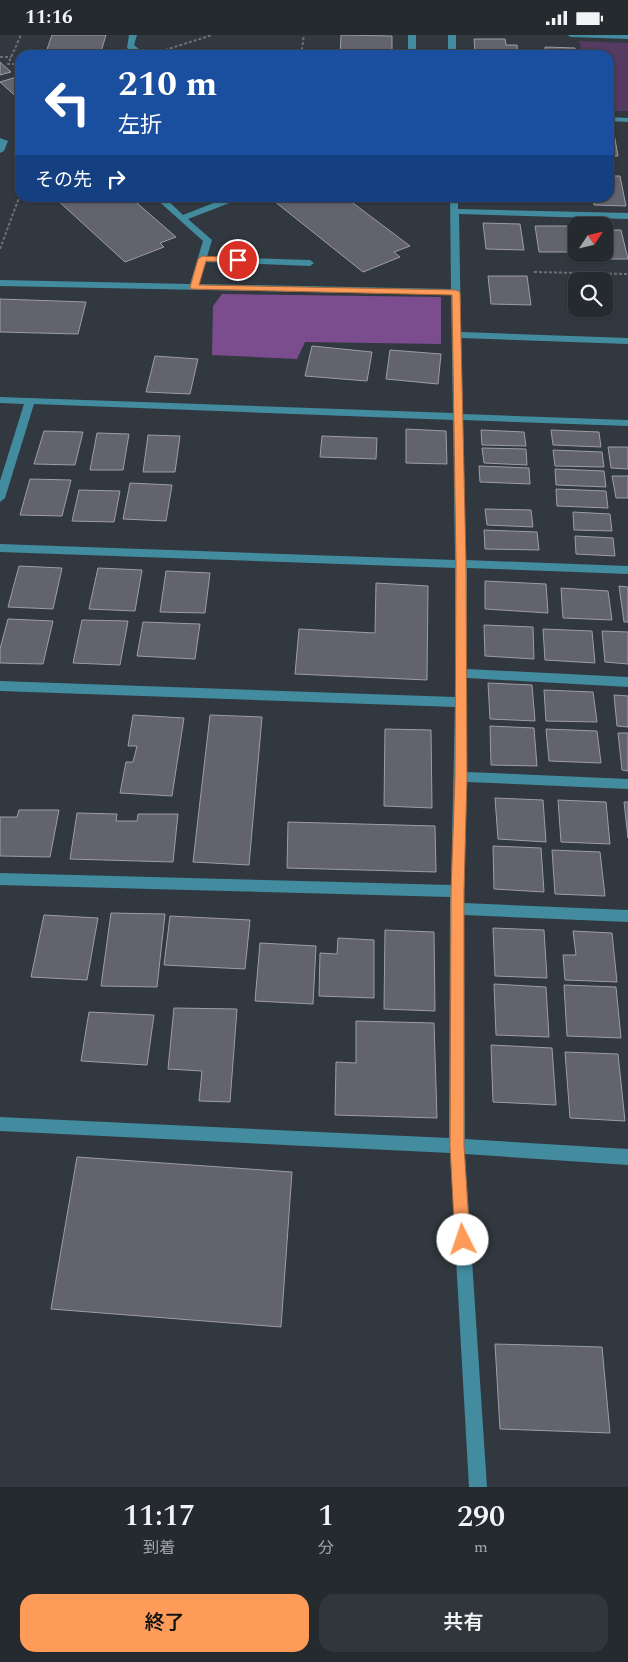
<!DOCTYPE html>
<html lang="ja">
<meta charset="utf-8">
<style>
:root{--surface:#252a2f;--page:#31363b;--text:#f1f3f6;--muted:#a3a7aa;--line:#42464b;--accent:#fe9b59}
body{margin:0;font-family:Spectral,"Noto Sans JP",serif;background:var(--page);color:var(--text);height:100vh;display:flex;flex-direction:column;font-size:19px;white-space:nowrap}
*{box-sizing:border-box;margin:0}
p{font-size:16px;color:var(--muted)}
.icon{flex:none;width:28px;height:28px;fill:none;stroke:currentColor;stroke-width:2;stroke-linecap:round;stroke-linejoin:round}
.map{position:relative;height:1452px;overflow:hidden}
.sheet{display:flex;flex-direction:column;background:var(--surface);flex:1}
.sheet>*{flex:none}
.banner{position:absolute;left:15px;top:15px;width:599px;height:152px;border-radius:15px;box-shadow:0 1px 4px #0004,0 0 0 1px var(--line);background:#1a4fa0;color:#fff;overflow:hidden}
.needle{width:32px;rotate:55deg}
.tools{position:absolute;left:568px;top:182px;display:grid;gap:10px}
.tools a{display:grid;place-items:center;width:45px;height:45px;border-radius:10px;background:var(--surface);box-shadow:0 1px 4px #0004,0 0 0 1px var(--line);font-size:25px}
.pin{position:absolute;display:grid;place-items:center;width:42px;height:42px;color:#fff;margin:-21px;border:2px solid #fff;border-radius:50%;box-shadow:0 1px 5px #0007}
.me{position:absolute;width:55px;margin:-28px;rotate:356deg;stroke-linejoin:round;filter:drop-shadow(0 0 4px #0008)}
.turn{display:flex;align-items:center;gap:18px;height:105px;padding:0 20px;font-size:22px}
.turn .icon{width:65px;height:65px;stroke-width:2.5}
.turn b{display:block;font-size:35px;line-height:42px}
.then{display:flex;align-items:center;height:48px;padding:0 20px;background:#0003;gap:10px;font-size:19px}
.eta{display:flex;justify-content:space-evenly;align-items:center;height:85px;text-align:center}
.eta b{font-size:30px;font-weight:600;line-height:35px}
.primary-button{display:flex;gap:10px;margin-top:auto;padding:10px 20px}
.primary-button a{flex:1;height:58px;border-radius:15px;background:var(--accent);color:#111;font-size:20px;font-weight:600;line-height:58px;text-align:center}
.primary-button a+a{background:var(--page);color:var(--text)}
.status{display:flex;justify-content:space-between;align-items:center;height:35px;padding:0 25px;background:var(--surface);direction:ltr}
.status svg{height:14px;fill:currentColor}
.map>svg:first-child{display:block}
.green{fill:#553a61}
.forest{fill:#7b4d8f}
.building{fill:#62636d;stroke:#9d9da8}
.lines{fill:none;stroke-linecap:round;stroke-linejoin:round}
.path{stroke:#6c7178;stroke-width:2;stroke-dasharray:3 2;stroke-linecap:butt}
.minor{fill:#438b9f;fill-rule:evenodd}
.route{fill:#fe9b59;stroke:#a5653a}
</style>
<div class="status"><b>11:16</b><svg viewBox="0 0 49 12"><path d="M0 12V9h3v3zM5 12V6h3v6zM10 12V3h3v9zM15 12V0h3v12zM26 1h20v11H26zM47 4h2v5h-2z"/></svg></div>
<div class="map">
<svg width="628" height="1452" viewBox="0 0 628 1452">
<rect width="100%" height="100%" fill="#31383f"/>
<path class="green" d="M 579,6 L 628,8 L 628,76 L 609,76 L 609,20 L 582,20 Z"/>
<path class="forest" d="M 222,259 L 441,262 L 441,309 L 305,307 L 297,324 L 212,320 L 213,271 Z"/>
<path class="building" d="M 52,0 L 106,0 L 100,20 L 45,20 Z
M 341,0 L 392,1 L 392,20 L 340,20 Z
M 474,4 L 505,4 L 506,10 L 517,10 L 518,19 L 475,18 Z
M 545,12 L 575,13 L 575,20 L 545,20 Z
M 0,27 L 11,37 L 0,40 Z
M 20,41 L 20,65 L 0,47 Z
M 609,93 L 613,93 L 618,121 L 609,121 Z
M 609,141 L 620,141 L 626,171 L 594,170 L 593,162 L 609,162 Z
M 54,162 L 130,162 L 176,202 L 160,208 L 164,212 L 125,227 Z
M 269,162 L 345,162 L 410,211 L 394,217 L 400,222 L 363,237 Z
M 483,188 L 520,189 L 524,215 L 486,214 Z
M 535,191 L 572,191 L 576,217 L 539,217 Z
M 604,195 L 621,195 L 628,224 L 594,224 L 593,219 L 604,219 Z
M 488,241 L 527,241 L 531,270 L 491,269 Z
M 0,264 L 86,267 L 78,299 L 0,297 Z
M 312,311 L 372,317 L 367,346 L 305,341 Z
M 390,315 L 441,319 L 438,349 L 386,344 Z
M 155,321 L 198,324 L 190,359 L 146,357 Z
M 406,394 L 446,396 L 447,429 L 406,428 Z
M 481,395 L 524,397 L 526,411 L 482,410 Z
M 551,395 L 599,397 L 601,412 L 553,410 Z
M 44,396 L 83,397 L 75,430 L 34,429 Z
M 97,398 L 129,399 L 123,435 L 90,435 Z
M 148,400 L 180,401 L 175,437 L 143,437 Z
M 322,401 L 377,403 L 376,424 L 320,422 Z
M 608,412 L 628,412 L 628,434 L 611,433 Z
M 482,413 L 526,414 L 527,430 L 484,428 Z
M 553,415 L 602,417 L 604,432 L 555,431 Z
M 479,431 L 529,433 L 530,449 L 480,447 Z
M 555,434 L 604,436 L 606,452 L 556,450 Z
M 612,441 L 628,441 L 628,463 L 616,463 Z
M 30,444 L 71,445 L 62,481 L 20,480 Z
M 130,448 L 172,450 L 166,486 L 123,484 Z
M 556,454 L 606,456 L 608,473 L 557,471 Z
M 79,455 L 120,456 L 114,487 L 72,486 Z
M 485,474 L 531,475 L 533,492 L 487,490 Z
M 573,477 L 610,479 L 612,496 L 574,495 Z
M 484,495 L 537,497 L 539,515 L 485,514 Z
M 575,501 L 613,503 L 615,521 L 576,519 Z
M 19,531 L 62,533 L 53,574 L 8,572 Z
M 98,533 L 142,535 L 135,576 L 89,574 Z
M 166,536 L 210,538 L 205,578 L 160,577 Z
M 485,546 L 546,549 L 548,578 L 485,574 Z
M 376,548 L 428,551 L 427,645 L 295,639 L 299,594 L 375,598 Z
M 619,551 L 628,552 L 628,587 L 624,587 Z
M 561,553 L 608,556 L 612,585 L 563,583 Z
M 8,584 L 53,586 L 43,629 L 0,628 L 0,614 Z
M 82,585 L 128,586 L 120,630 L 73,628 Z
M 143,587 L 200,589 L 195,624 L 137,621 Z
M 484,590 L 533,592 L 534,624 L 485,621 Z
M 543,594 L 592,596 L 595,628 L 545,625 Z
M 602,596 L 628,597 L 628,629 L 605,627 Z
M 488,648 L 532,650 L 535,686 L 490,684 Z
M 544,655 L 593,657 L 597,687 L 546,686 Z
M 614,660 L 628,661 L 628,692 L 617,691 Z
M 133,680 L 184,683 L 172,761 L 120,758 L 126,727 L 133,727 L 137,711 L 128,711 Z
M 210,680 L 262,682 L 249,830 L 193,827 Z
M 490,691 L 534,693 L 537,731 L 491,730 Z
M 385,694 L 431,695 L 432,773 L 384,771 Z
M 546,694 L 597,696 L 601,728 L 549,726 Z
M 618,698 L 628,698 L 628,736 L 622,735 Z
M 495,763 L 543,765 L 546,807 L 498,804 Z
M 558,765 L 606,767 L 610,809 L 561,807 Z
M 624,767 L 628,767 L 628,803 Z
M 19,775 L 59,775 L 50,822 L 0,821 L 0,782 L 17,782 Z
M 77,778 L 117,779 L 116,786 L 137,786 L 138,779 L 178,779 L 173,827 L 70,824 Z
M 288,787 L 435,791 L 436,837 L 287,833 Z
M 493,811 L 541,813 L 544,857 L 494,854 Z
M 552,815 L 600,817 L 605,861 L 555,859 Z
M 111,878 L 165,879 L 157,952 L 101,951 Z
M 44,880 L 98,883 L 87,945 L 31,942 Z
M 170,881 L 250,885 L 245,934 L 164,930 Z
M 493,893 L 544,895 L 547,943 L 495,941 Z
M 385,895 L 434,897 L 435,976 L 384,974 Z
M 573,896 L 612,898 L 617,947 L 565,945 L 563,920 L 576,920 Z
M 338,903 L 374,905 L 374,963 L 319,961 L 320,918 L 337,919 Z
M 260,908 L 316,911 L 313,969 L 255,966 Z
M 494,949 L 546,952 L 549,1002 L 496,1000 Z
M 564,950 L 616,952 L 621,1003 L 567,1001 Z
M 174,973 L 237,974 L 230,1067 L 199,1066 L 202,1036 L 168,1034 Z
M 89,977 L 154,980 L 147,1030 L 81,1026 Z
M 356,986 L 434,988 L 437,1083 L 335,1080 L 336,1027 L 356,1028 Z
M 491,1010 L 552,1013 L 556,1070 L 493,1067 Z
M 565,1017 L 618,1019 L 625,1086 L 570,1083 Z
M 77,1122 L 292,1137 L 281,1292 L 51,1274 Z
M 495,1309 L 602,1312 L 610,1398 L 500,1394 Z"/>
<g class="lines">
<path class="path" d="M 165,15 L 212,0
M 301,20 L 304,0
M 0,22 L 11,22
M 20,29 L 8,29 L 21,0
M 0,214 L 20,160
M 534,237 L 628,239"/>
<path class="minor" d="M 129,0 L 137,0 L 134,10 L 146,20 L 137,20 L 127,13 Z
M 408,0 L 416,0 L 416,20 L 408,20 Z
M 448,0 L 456,0 L 456,20 L 448,20 Z
M 567,0 L 628,0 L 628,4 L 571,2 Z
M 609,82 L 628,83 L 628,87 L 609,86 Z
M 0,103 L 8,106 L 4,116 L 0,118 Z
M 154,162 L 164,162 L 183,180 L 226,163 L 232,163 L 232,167 L 188,184 L 212,205 L 207,222 L 310,225 L 314,228 L 310,231 L 206,227 L 199,249 L 451,254 L 450,162 L 458,162 L 458,174 L 628,178 L 628,184 L 459,179 L 461,297 L 628,303 L 628,309 L 461,303 L 463,379 L 628,385 L 628,391 L 463,385 L 466,525 L 628,531 L 628,539 L 467,533 L 467,634 L 628,642 L 628,652 L 467,643 L 467,737 L 628,744 L 628,754 L 467,747 L 464,868 L 628,875 L 628,887 L 464,880 L 465,1104 L 628,1114 L 628,1130 L 465,1119 L 487,1452 L 469,1452 L 450,1118 L 0,1096 L 0,1082 L 449,1103 L 450,862 L 0,850 L 0,838 L 451,850 L 455,672 L 0,656 L 0,646 L 455,662 L 455,533 L 0,517 L 0,509 L 455,525 L 453,385 L 34,369 L 5,463 L 0,467 L 0,446 L 24,369 L 0,368 L 0,362 L 453,378 L 451,260 L 0,251 L 0,245 L 190,249 L 203,206 Z"/>
</g>
<path class="route" d="M 202,221 L 238,223 L 242,225 L 238,228 L 206,226 L 199,250 L 456,255 L 460,257 L 466,529 L 467,742 L 464,856 L 464,1111 L 470,1205 L 468,1210 L 463,1212 L 457,1210 L 455,1205 L 450,1111 L 451,856 L 455,742 L 456,529 L 452,260 L 191,254 L 190,252 L 198,224 Z"/>
</svg>
<div class="tools">
<a><svg class="needle" viewBox="-14 -14 28 28"><path d="M0-13l5 13h-10z" fill="#e53935"/><path d="M0 13l5-13h-10z" fill="#a3a7aa"/></svg></a>
<a><svg class="icon" aria-label="search" viewBox="0 0 24 24"><circle cx="10" cy="10" r="6"/><path d="M15 15l6 6"/></svg></a>
</div>
<div class="pin" style="left:238px;top:225px;background:#d93025"><svg class="icon" aria-label="arrive" viewBox="0 0 24 24"><path d="M6 21V4h12l-3 4 3 4H6"/></svg></div>
<svg class="me" style="left:463px;top:1205px" viewBox="-20 -20 40 40"><circle r="19" fill="#fff"/><path d="M0-13L10 11 0 6-10 11z" fill="#fe9b59"/></svg>
<div class="banner">
<div class="turn"><svg class="icon" aria-label="left" viewBox="0 0 24 24"><path d="M17 20v-9H6M10 6l-5 5 5 5"/></svg><div><b>210 m</b>左折</div></div>
<div class="then">その先<svg class="icon" aria-label="right" viewBox="0 0 24 24"><path d="M7 20v-9h11M14 6l5 5-5 5"/></svg></div>
</div>
</div>
<section class="sheet">
<div class="eta">
<div><b>11:17</b><p>到着</p></div>
<div><b>1</b><p>分</p></div>
<div><b>290</b><p>m</p></div>
</div>
<div class="primary-button"><a>終了</a><a>共有</a></div>
</section>
